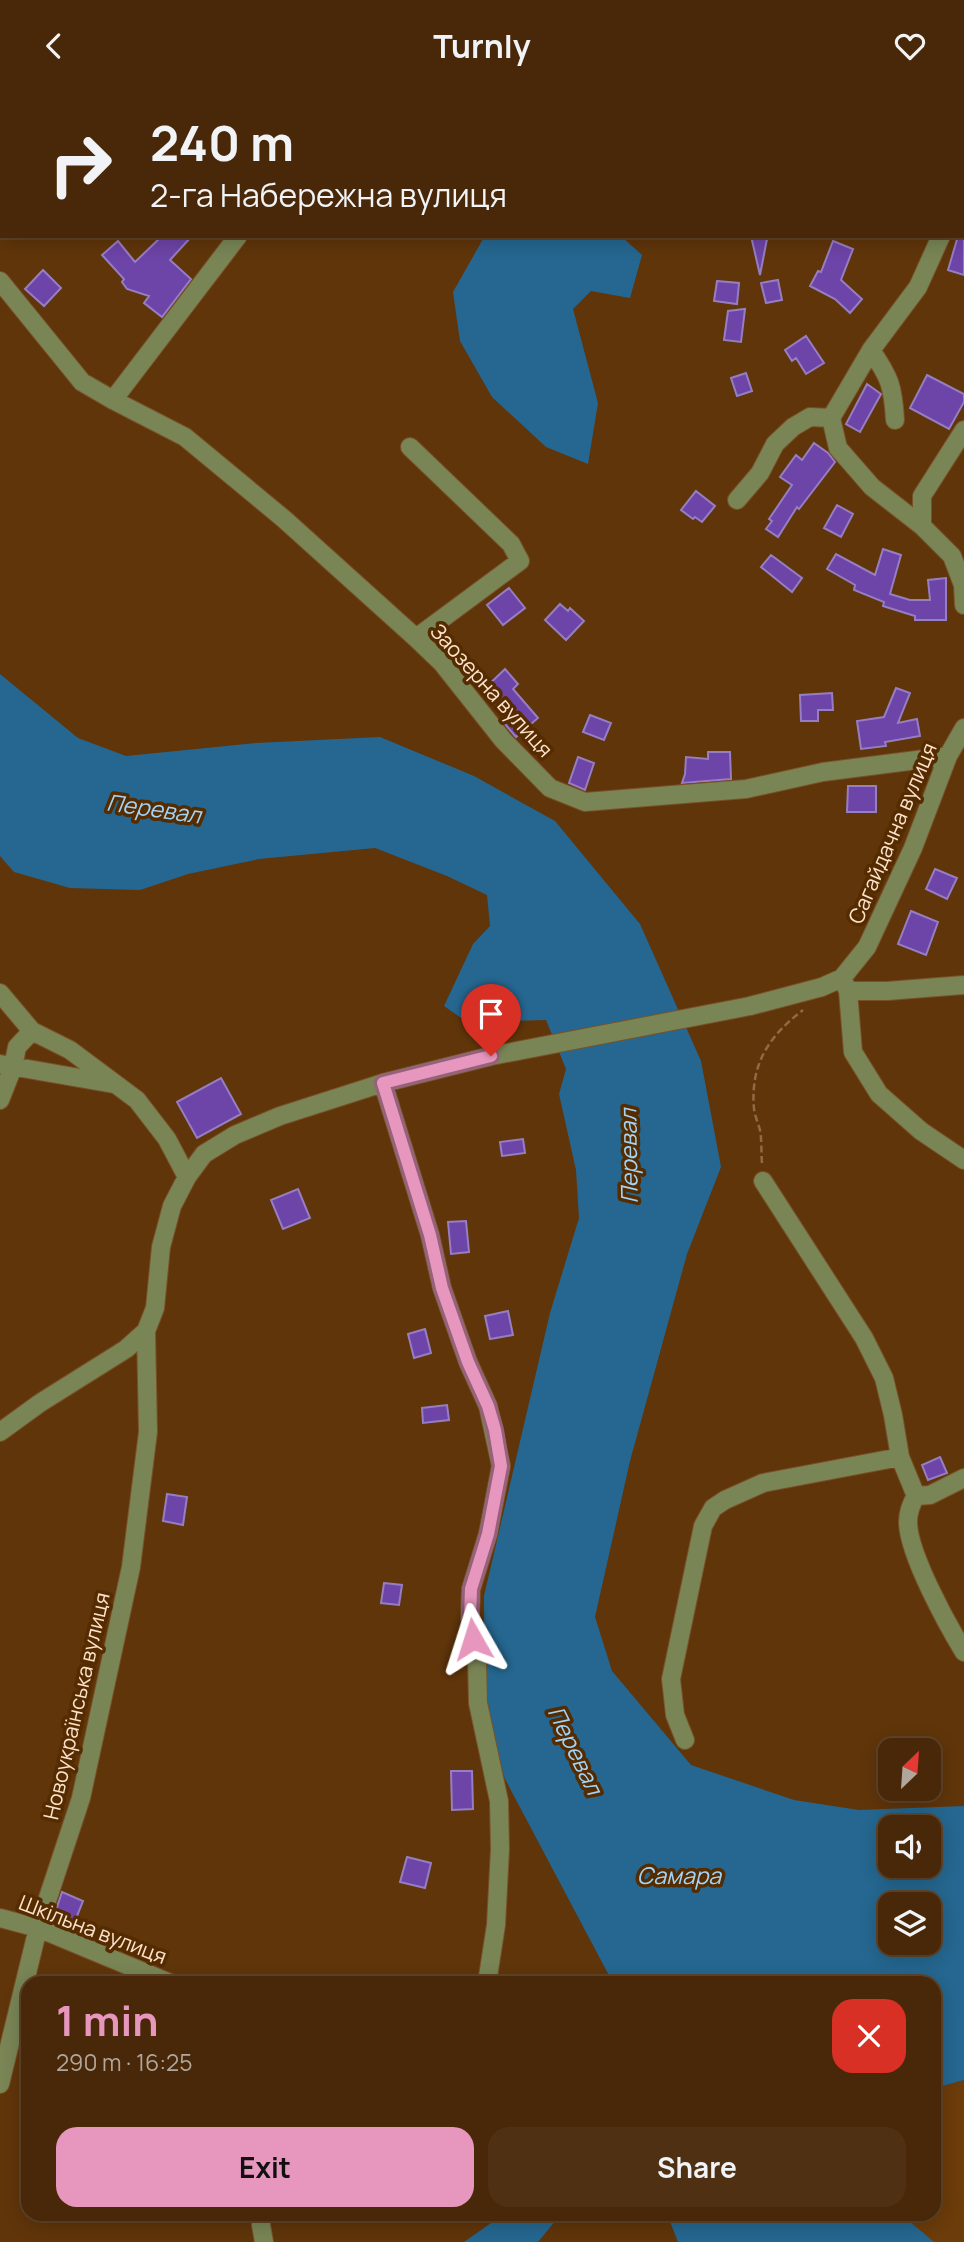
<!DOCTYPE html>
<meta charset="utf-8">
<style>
:root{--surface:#482808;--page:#4f3012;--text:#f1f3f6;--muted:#b1a69c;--line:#604429;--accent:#e797bd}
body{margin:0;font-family:Manrope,sans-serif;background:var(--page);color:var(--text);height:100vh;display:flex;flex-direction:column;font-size:26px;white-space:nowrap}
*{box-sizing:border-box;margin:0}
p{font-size:23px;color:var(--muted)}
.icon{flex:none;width:38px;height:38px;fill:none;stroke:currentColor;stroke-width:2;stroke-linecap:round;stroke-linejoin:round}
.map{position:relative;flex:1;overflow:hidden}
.details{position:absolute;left:21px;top:1885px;width:920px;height:245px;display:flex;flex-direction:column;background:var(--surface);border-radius:21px;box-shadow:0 4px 18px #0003,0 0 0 2px var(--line)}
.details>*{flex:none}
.guide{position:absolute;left:0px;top:0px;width:964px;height:147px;box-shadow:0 4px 18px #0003,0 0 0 2px var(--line);background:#482808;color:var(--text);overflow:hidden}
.needle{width:46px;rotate:25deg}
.tools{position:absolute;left:878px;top:1647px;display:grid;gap:14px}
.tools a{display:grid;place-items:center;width:63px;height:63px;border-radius:14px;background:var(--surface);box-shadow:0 4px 18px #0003,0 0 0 2px var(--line);font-size:35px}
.pin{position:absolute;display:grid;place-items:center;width:60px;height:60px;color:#fff;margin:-72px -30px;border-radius:50% 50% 50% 0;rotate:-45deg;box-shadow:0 0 7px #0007}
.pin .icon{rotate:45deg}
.me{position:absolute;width:77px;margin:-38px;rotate:354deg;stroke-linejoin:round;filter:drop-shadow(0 0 5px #0008)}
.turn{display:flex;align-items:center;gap:24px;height:147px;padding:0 35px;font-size:32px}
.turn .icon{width:91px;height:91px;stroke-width:2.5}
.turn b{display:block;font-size:49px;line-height:60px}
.round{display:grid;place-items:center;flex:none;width:74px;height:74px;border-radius:21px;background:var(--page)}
.overview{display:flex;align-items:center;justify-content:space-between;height:119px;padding:0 35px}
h1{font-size:42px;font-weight:700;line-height:52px;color:var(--accent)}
.action{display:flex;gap:14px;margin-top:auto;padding:14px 35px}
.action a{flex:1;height:80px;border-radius:21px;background:var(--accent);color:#111;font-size:28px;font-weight:700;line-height:80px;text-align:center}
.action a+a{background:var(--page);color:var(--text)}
header{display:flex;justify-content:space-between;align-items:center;height:91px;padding:0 35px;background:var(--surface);font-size:32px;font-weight:700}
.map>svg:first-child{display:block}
.built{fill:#6c3c0a}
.water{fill:#256790;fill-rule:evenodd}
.building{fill:#6d44a7;stroke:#967ec2;stroke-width:2}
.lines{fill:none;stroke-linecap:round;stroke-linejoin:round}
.minor-casing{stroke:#795129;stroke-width:20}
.path{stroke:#906945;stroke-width:2.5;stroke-dasharray:7 3.5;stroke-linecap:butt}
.minor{stroke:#798555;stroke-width:18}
.route-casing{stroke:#96627b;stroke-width:18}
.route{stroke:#e797bd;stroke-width:12}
.labels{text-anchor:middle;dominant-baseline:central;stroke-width:7;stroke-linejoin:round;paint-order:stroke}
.street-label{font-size:21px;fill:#fde2cd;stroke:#552b00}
.water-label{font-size:23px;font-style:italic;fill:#a1d4f8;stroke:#552b00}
</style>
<header><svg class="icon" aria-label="back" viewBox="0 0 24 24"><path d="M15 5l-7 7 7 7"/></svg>Turnly<svg class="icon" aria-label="heart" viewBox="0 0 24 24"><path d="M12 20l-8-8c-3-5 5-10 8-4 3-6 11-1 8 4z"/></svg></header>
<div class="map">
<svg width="964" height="2151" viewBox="0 0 964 2151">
<rect width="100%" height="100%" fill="#60350a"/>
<path class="built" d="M 964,1989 L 964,2151 L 934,2151 L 901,2123 L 934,2123 L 935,1997 Z"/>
<path class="water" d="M 491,145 L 621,145 L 642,164 L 630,207 L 591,200 L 573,218 L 598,312 L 588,373 L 546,356 L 492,306 L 460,250 L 453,201 L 483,148 Z
M 0,583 L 78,647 L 126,665 L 256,652 L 380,646 L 474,685 L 555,730 L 640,833 L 701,970 L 721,1076 L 687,1163 L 630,1370 L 595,1526 L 612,1580 L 691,1674 L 794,1709 L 859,1719 L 964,1715 L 964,1989 L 935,1997 L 934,1892 L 613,1892 L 505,1688 L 485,1628 L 484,1505 L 550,1222 L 579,1127 L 576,1079 L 559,1003 L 566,978 L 546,929 L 467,931 L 444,915 L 473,853 L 490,835 L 487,804 L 447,785 L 375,757 L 259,768 L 188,783 L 140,799 L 70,797 L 14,781 L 0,765 ZM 891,1736 L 929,1736 L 929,1774 L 891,1774 ZM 891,1813 L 929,1813 L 929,1852 L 891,1852 Z
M 498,2123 L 561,2123 L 538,2151 L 464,2151 L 491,2132 Z
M 667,2123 L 901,2123 L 934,2151 L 678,2151 Z"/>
<path class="building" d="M 962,138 L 964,138 L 964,184 L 948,179 L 958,145 L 962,145 Z
M 162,145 L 192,145 L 170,169 L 191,188 L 162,226 L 144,212 L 149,205 L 127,198 L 122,191 L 124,188 L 102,164 L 118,150 L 135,171 Z
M 751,145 L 767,148 L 760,184 Z
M 833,150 L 853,158 L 841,189 L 862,208 L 850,222 L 835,208 L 810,195 L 818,180 L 821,181 Z
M 43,179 L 61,197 L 44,215 L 25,198 Z
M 778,189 L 782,209 L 766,212 L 761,192 Z
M 717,190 L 739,192 L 737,213 L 714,210 Z
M 745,218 L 741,251 L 724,249 L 728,220 Z
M 806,245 L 824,272 L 806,283 L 796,267 L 792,270 L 785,259 Z
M 746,282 L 752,300 L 737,305 L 731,287 Z
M 927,284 L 964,303 L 964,311 L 949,338 L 910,317 Z
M 867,293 L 881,303 L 860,341 L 846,333 Z
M 814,352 L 828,362 L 835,371 L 799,418 L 797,416 L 778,446 L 766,438 L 772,430 L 769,428 L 792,394 L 780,386 L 796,364 L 802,369 Z
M 696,400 L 715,415 L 702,431 L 695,426 L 693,428 L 681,419 Z
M 837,414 L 853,423 L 841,446 L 824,437 Z
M 883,458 L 901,464 L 890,503 L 910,509 L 930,509 L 928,489 L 946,487 L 946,529 L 915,529 L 915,525 L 883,515 L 884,511 L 854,499 L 855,494 L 827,478 L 836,463 L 875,484 Z
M 771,464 L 802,487 L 792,501 L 761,476 Z
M 509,497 L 525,517 L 503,534 L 487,514 Z
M 560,513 L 568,520 L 570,517 L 584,530 L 566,549 L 545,529 Z
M 505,578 L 518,593 L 513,598 L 538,627 L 516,646 L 504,632 L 508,628 L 482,600 Z
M 896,597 L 910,602 L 898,632 L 917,628 L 920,645 L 885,651 L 886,655 L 861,658 L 857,630 L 884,626 Z
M 832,602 L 833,619 L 818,619 L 818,630 L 801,630 L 800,604 Z
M 590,624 L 611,632 L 604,649 L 583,641 Z
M 708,661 L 730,661 L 731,688 L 682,692 L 685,683 L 686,666 L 708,668 Z
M 578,666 L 594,672 L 585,699 L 569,692 Z
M 848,695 L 876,695 L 876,721 L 847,721 Z
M 935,778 L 957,787 L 947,808 L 926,798 Z
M 911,820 L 938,831 L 926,864 L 898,853 Z
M 221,987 L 241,1023 L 197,1047 L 177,1011 Z
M 523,1048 L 525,1062 L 502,1065 L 500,1051 Z
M 298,1098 L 310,1127 L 283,1138 L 271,1109 Z
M 466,1130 L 469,1161 L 451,1163 L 448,1131 Z
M 508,1220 L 513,1244 L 490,1248 L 485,1225 Z
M 425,1238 L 431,1262 L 414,1267 L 408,1243 Z
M 447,1314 L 449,1329 L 423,1332 L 422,1317 Z
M 940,1366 L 947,1382 L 928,1389 L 922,1374 Z
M 167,1403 L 187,1406 L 183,1434 L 163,1430 Z
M 384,1492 L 402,1494 L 399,1514 L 381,1512 Z
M 451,1680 L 472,1680 L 473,1718 L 452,1719 Z
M 407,1766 L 431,1772 L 425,1797 L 400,1791 Z
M 62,1801 L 83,1810 L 73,1835 L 53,1828 Z"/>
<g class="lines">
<g class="minor-casing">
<path id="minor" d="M 756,0 L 758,2
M 827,0 L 829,2
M 391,2 L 393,0
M 962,90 L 964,91
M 941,145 L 918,196 L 871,259 L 831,327 L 838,357 L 872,396 L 922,435 L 952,465 L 963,494 L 964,514
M 0,190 L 82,291 L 113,309 L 185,346 L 284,428 L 416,547 L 442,572 L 503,649 L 550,697 L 585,711 L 746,698 L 823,681 L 948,665
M 871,259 C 890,287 893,295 895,329
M 113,309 L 238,145
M 410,356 L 511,453 L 520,470 L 416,547
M 737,409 L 760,382 L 775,353 L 793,336 L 810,326 L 831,327
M 922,435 L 922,405 L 964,339
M 842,887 L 848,900 L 853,961 L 879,1003 L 921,1040 L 964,1069
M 848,900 L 887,900 L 964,894
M 0,902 L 32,940 L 70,959 L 137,1009 L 167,1048 L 187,1086
M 0,973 L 114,993
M 383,992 L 430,1144 L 442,1197 L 468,1271 L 488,1315 L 501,1375 L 488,1443 L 471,1498 L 470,1527 L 477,1569 L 478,1612 L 499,1710 L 500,1758 L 496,1834 L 487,1892
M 0,1009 L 13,976 L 17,956 L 32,940
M 763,1090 L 864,1247 L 884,1287 L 893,1324 L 900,1366 L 916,1405
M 0,1341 L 40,1312 L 126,1258 L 146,1240
M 916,1405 C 911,1413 908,1421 908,1431 C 908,1462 947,1533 964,1561
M 916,1405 L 930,1404 L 964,1387
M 685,1649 L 675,1624 L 671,1588 L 703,1435 L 713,1417 L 725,1409 L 763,1392 L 900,1366
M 0,1827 L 38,1837 L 170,1892
M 0,1993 L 38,1837 L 81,1707 L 131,1476 L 148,1341 L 146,1240 L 155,1217 L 161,1156 L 172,1115 L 187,1086 L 204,1063 L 235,1044 L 280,1025 L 383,992 L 491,965 L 750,915 L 822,896 L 842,887 L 867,856 L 913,757 L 948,665 L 964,637
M 262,2123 L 261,2134 L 264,2151"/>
</g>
<path class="path" d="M 762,1072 C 761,1061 762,1050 760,1039 C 758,1032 755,1025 754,1018 C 750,973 769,945 803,919"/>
<use href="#minor" class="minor"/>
</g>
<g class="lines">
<g class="route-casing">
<path id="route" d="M 473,1548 L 470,1527 L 471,1498 L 488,1443 L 501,1375 L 495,1339 L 488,1315 L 468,1271 L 442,1197 L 430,1144 L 383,992 L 491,965"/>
</g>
<use href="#route" class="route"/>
</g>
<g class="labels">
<g class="street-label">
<text transform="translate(492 599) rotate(48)">Заозерна вулиця</text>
<text transform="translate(892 742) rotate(-67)">Сагайдачна вулиця</text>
<text transform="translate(76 1615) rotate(-77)">Новоукраїнська вулиця</text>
<text transform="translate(93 1838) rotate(21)">Шкільна вулиця</text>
</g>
<g class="water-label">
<text transform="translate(154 717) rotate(8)">Перевал</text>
<text transform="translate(628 1065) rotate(-91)">Перевал</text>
<text transform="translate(576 1659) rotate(64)">Перевал</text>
<text x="679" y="1784">Самара</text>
</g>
</g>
</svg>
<div class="tools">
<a><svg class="needle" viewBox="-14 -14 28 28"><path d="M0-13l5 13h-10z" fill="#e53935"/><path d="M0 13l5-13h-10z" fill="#b1a69c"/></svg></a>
<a><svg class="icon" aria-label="sound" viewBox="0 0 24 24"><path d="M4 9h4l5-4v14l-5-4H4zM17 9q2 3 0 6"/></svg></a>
<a><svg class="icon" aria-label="layers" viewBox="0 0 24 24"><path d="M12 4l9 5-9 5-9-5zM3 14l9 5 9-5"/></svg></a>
</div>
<div class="pin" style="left:491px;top:965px;background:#d93025"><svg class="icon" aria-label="arrive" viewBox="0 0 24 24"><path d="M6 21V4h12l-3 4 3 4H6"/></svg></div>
<svg class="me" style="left:473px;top:1548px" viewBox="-20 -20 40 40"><path d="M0-17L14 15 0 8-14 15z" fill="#e797bd" stroke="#fff" stroke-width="4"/></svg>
<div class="guide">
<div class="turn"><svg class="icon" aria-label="right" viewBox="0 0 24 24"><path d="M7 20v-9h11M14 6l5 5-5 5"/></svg><div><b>240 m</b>2-га Набережна вулиця</div></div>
</div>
<section class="details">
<div class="overview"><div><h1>1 min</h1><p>290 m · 16:25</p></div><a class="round" style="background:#d93025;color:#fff"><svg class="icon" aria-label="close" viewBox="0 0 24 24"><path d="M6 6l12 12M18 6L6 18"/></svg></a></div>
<div class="action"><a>Exit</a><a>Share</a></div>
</section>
</div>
